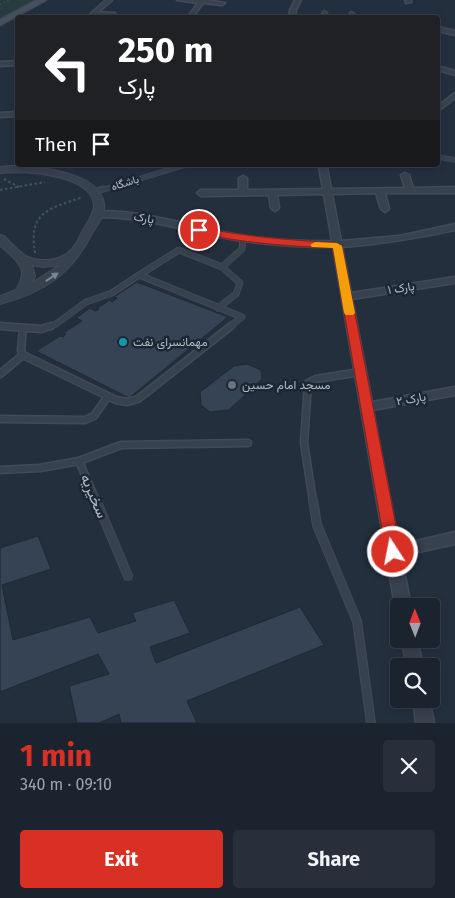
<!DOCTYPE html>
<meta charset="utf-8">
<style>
:root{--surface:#1b232e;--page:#282f3a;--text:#f1f3f6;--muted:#a0a4aa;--line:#39404a;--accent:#d93025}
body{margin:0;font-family:"Fira Sans",Vazirmatn,sans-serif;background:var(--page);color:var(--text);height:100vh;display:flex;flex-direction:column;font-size:19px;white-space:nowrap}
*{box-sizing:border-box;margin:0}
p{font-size:16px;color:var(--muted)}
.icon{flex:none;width:28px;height:28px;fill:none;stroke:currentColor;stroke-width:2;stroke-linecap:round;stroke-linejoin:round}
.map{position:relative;height:723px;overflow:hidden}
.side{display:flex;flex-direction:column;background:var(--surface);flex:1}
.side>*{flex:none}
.top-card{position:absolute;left:15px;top:15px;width:425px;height:152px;border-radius:5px;box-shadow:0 2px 8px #0003,0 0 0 1px var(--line);background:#202124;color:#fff;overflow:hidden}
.needle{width:32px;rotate:359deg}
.controls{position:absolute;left:390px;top:598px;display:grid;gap:10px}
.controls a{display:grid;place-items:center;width:50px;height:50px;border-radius:5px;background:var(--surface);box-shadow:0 2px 8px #0003,0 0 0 1px var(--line);font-size:25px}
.pin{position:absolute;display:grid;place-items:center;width:42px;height:42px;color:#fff;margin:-21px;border:2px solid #fff;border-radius:50%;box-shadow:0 1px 5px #0007}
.me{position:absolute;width:55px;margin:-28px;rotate:349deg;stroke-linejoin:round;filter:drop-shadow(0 0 4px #0008)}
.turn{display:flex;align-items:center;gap:18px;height:105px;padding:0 20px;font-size:22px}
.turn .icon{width:65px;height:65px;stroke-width:2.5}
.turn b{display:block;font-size:35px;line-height:42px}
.then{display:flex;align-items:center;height:48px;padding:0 20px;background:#0003;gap:10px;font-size:19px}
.round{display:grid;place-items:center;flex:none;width:52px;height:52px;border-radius:5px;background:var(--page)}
.summary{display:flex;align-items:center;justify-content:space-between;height:85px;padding:0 20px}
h1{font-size:30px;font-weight:700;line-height:38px;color:var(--accent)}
.primary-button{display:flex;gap:10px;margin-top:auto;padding:10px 20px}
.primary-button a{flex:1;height:58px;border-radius:5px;background:var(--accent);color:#fff;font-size:20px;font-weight:700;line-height:58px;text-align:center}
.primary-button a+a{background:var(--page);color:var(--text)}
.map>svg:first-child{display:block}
.green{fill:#263c3f}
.building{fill:#364354;stroke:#1f2835}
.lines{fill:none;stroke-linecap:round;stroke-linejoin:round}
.service-far3-casing{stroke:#414a57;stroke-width:5.5}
.service-far2-casing{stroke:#414a57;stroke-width:7}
.service-far1-casing{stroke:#414a57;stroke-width:9}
.service-casing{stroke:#414a57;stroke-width:10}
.minor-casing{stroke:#414a57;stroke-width:3}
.tertiary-casing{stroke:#414a57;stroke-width:2}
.secondary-casing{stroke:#414a57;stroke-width:3}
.path-far1{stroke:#3f5557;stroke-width:1;stroke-dasharray:2 2;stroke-linecap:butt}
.path{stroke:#3f5557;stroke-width:2;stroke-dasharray:2.5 2.5;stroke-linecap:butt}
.service-far3{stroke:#38414e;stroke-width:4}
.service-far2{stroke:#38414e;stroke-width:5}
.service-far1{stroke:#38414e;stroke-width:6}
.service{stroke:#38414e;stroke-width:8}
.minor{fill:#38414e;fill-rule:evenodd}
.tertiary{fill:#38414e;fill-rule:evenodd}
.secondary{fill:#465061;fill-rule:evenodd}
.oneway{fill:#7c8592}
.route{fill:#d93025;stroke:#8d1f18}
.slow{fill:#f59e0b}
.culture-dot{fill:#0f9aa8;stroke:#1d2633;stroke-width:2}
.worship-dot{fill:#6b7280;stroke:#1d2633;stroke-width:2}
.labels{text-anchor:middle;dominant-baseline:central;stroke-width:5;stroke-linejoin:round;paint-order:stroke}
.far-street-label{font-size:11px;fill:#b4bcc9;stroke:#1d2633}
.street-label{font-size:12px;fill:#b4bcc9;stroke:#1d2633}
.poi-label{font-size:12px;fill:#b4bcc9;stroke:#1d2633;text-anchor:start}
.near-street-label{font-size:15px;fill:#b4bcc9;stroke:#1d2633}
</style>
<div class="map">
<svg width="455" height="723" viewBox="0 0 455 723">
<rect width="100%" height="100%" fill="#242f3e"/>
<path class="green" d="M 0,0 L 34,0 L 0,19 Z"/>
<path class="building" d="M 137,282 L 228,317 L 129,398 L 36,351 L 60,336 L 63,337 L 66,334 L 63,333 L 82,321 L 76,318 L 90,308 L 95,311 L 99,309 L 97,308 L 110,300 L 112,302 L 117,298 L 114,297 Z
M 247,364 L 261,370 L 262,379 L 229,410 L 210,412 L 201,405 L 200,392 L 234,366 Z
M 38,536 L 51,569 L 2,585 L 13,640 L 90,617 L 98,633 L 136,621 L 132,613 L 174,600 L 190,633 L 150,647 L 156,663 L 300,607 L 324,645 L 187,701 L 197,723 L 121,723 L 119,714 L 99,723 L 77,723 L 69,686 L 109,674 L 98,654 L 0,692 L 0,548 Z"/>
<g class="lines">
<g class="service-far3-casing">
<path id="service-far3" d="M 438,157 L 455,160
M 99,191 L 185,165"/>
</g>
<g class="service-far2-casing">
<path id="service-far2" d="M 94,192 L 103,189
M 139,275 L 179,250 L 222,267 L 242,249 L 243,238
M 218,308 L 236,294 L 240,283 L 222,267
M 0,326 L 13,327
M 47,327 L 56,324 L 86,302 L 112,293 L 139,275 L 242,317 L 229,327"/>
</g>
<g class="service-far1-casing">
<path id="service-far1" d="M 0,326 L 41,329 L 51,326
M 23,328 L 21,350 L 23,355 L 116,400 L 127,402 L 138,399 L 231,326
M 0,374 L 23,355
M 0,419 L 85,420 L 94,416 L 108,396
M 79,461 L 121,445 L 248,443
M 0,470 L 40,468 L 79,461 L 96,501
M 313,501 L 304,443 L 308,383 L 316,379 L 360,372"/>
</g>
<g class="service-casing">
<path id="service" d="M 96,500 L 128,576
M 313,500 L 317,525 L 357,621 L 371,723"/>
</g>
<g class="minor-casing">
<path id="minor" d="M 106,0 L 112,0 L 98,12 L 115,13 L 117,16 L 95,15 L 92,18 L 86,18 Z
M 177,0 L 206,0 L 225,3 L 222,5 L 203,3 L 192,18 L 187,18 L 198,3 Z
M 295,0 L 301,0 L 296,10 L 295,18 L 289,18 L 290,10 Z
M 405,0 L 411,0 L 411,2 L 406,3 Z
M 324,11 L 327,13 L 325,18 L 319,18 Z
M 351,12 L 354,14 L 353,18 L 347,18 Z
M 438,27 L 455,31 L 455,35 L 438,31 Z
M 18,61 L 18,65 L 0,66 L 0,62 Z
M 438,66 L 455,71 L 455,75 L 438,70 Z
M 455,93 L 455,98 L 438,111 L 438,106 Z
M 18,112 L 18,116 L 0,117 L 0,113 Z
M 321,165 L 327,167 L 331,189 L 405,188 L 401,175 L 405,173 L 409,175 L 413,188 L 455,187 L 455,193 L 385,193 L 389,209 L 385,212 L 381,209 L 376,193 L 332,194 L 341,241 L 399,236 L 455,224 L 455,230 C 418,238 381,244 342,247 L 351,293 L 455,277 L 455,283 L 352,299 L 372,402 L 455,387 L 455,395 L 373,410 L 399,545 L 455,532 L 455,544 L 401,556 L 411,606 L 399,606 L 399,611 L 395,606 L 333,247 C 294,247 256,244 219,237 C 175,228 143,217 98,217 L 94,214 L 98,211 C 143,211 175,222 218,231 C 256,239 294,242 332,241 L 324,194 L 277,195 L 279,208 L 275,211 L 271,208 L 269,195 L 201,196 L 197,193 L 201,190 L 239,190 L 239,178 L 243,176 L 247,178 L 247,190 L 323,189 L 319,167 Z
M 401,639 L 417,639 L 423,666 L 407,666 Z
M 413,699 L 429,699 L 434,723 L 416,723 Z"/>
</g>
<g class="tertiary-casing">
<path id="tertiary" d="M 11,166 C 36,166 99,171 104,204 C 106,215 96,226 91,235 C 72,274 42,293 0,304 L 0,296 L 16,290 C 31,266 15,261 0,245 L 0,235 L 4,236 C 11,243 18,251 26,256 C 40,263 62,261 72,249 C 77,244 79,238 82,232 C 86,224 94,215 94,205 C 92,174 22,170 0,173 L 0,167 ZM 32,265 L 43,267 L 60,265 L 32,283 L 35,276 Z"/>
</g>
<g class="secondary-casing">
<path id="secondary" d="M 37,0 L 46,0 L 0,25 L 0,20 Z"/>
</g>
<path class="path-far1" d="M 0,5 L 9,0"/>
<path class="path" d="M 4,179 L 19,187
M 0,190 L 45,182
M 35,253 C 28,211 49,209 83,197"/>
<use href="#service-far3" class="service-far3"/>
<use href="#service-far2" class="service-far2"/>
<use href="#service-far1" class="service-far1"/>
<use href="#service" class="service"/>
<use href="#minor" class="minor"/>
<use href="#tertiary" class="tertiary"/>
<use href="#secondary" class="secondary"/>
</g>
<defs><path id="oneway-solid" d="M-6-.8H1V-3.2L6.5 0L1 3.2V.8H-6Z" transform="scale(1.25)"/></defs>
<use class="oneway" href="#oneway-solid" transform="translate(52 277) rotate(-34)"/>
<path class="route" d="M 199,227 C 245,237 290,240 337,243 L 342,246 L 401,552 L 399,556 L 393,557 L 388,556 L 386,552 L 333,248 C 286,246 241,243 195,232 L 194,230 Z"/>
<path class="slow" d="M 315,242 L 337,243 L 342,246 L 355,313 L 353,315 L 346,315 L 344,313 L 333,248 L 312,247 L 310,245 Z"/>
<circle class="culture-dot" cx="123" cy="342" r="5"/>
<circle class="worship-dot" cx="232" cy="385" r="5"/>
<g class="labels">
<g class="far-street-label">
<text transform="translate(125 183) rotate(-17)">باشگاه</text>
</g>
<g class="street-label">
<text transform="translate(144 218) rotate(9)">پارک</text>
<text transform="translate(401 288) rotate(-9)">پارک ۱</text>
<text transform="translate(411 399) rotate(-10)">پارک ۲</text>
</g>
<g class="poi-label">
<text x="133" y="342">مهمانسرای نفت</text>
<text x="242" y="385">مسجد امام حسین</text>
</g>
<g class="near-street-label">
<text transform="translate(94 496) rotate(67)">سخیریه</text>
</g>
</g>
</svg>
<div class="controls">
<a><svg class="needle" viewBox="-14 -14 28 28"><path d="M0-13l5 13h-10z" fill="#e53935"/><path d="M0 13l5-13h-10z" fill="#a0a4aa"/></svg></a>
<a><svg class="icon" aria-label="search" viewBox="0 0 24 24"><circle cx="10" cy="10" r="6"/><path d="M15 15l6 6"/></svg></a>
</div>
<div class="pin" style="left:199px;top:230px;background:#d93025"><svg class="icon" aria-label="arrive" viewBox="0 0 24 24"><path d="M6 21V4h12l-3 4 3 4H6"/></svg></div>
<svg class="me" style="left:393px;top:552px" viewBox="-20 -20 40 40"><circle r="17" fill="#d93025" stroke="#fff" stroke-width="3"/><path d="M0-11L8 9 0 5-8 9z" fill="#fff"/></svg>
<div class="top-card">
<div class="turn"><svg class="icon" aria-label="left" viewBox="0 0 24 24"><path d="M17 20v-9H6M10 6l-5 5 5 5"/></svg><div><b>250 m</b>پارک</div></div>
<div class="then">Then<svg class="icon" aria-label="arrive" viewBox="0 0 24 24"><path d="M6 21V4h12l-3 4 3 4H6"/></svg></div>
</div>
</div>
<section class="side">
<div class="summary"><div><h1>1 min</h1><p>340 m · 09:10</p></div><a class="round"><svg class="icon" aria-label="close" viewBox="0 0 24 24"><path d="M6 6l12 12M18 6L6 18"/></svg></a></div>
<div class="primary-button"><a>Exit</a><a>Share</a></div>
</section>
